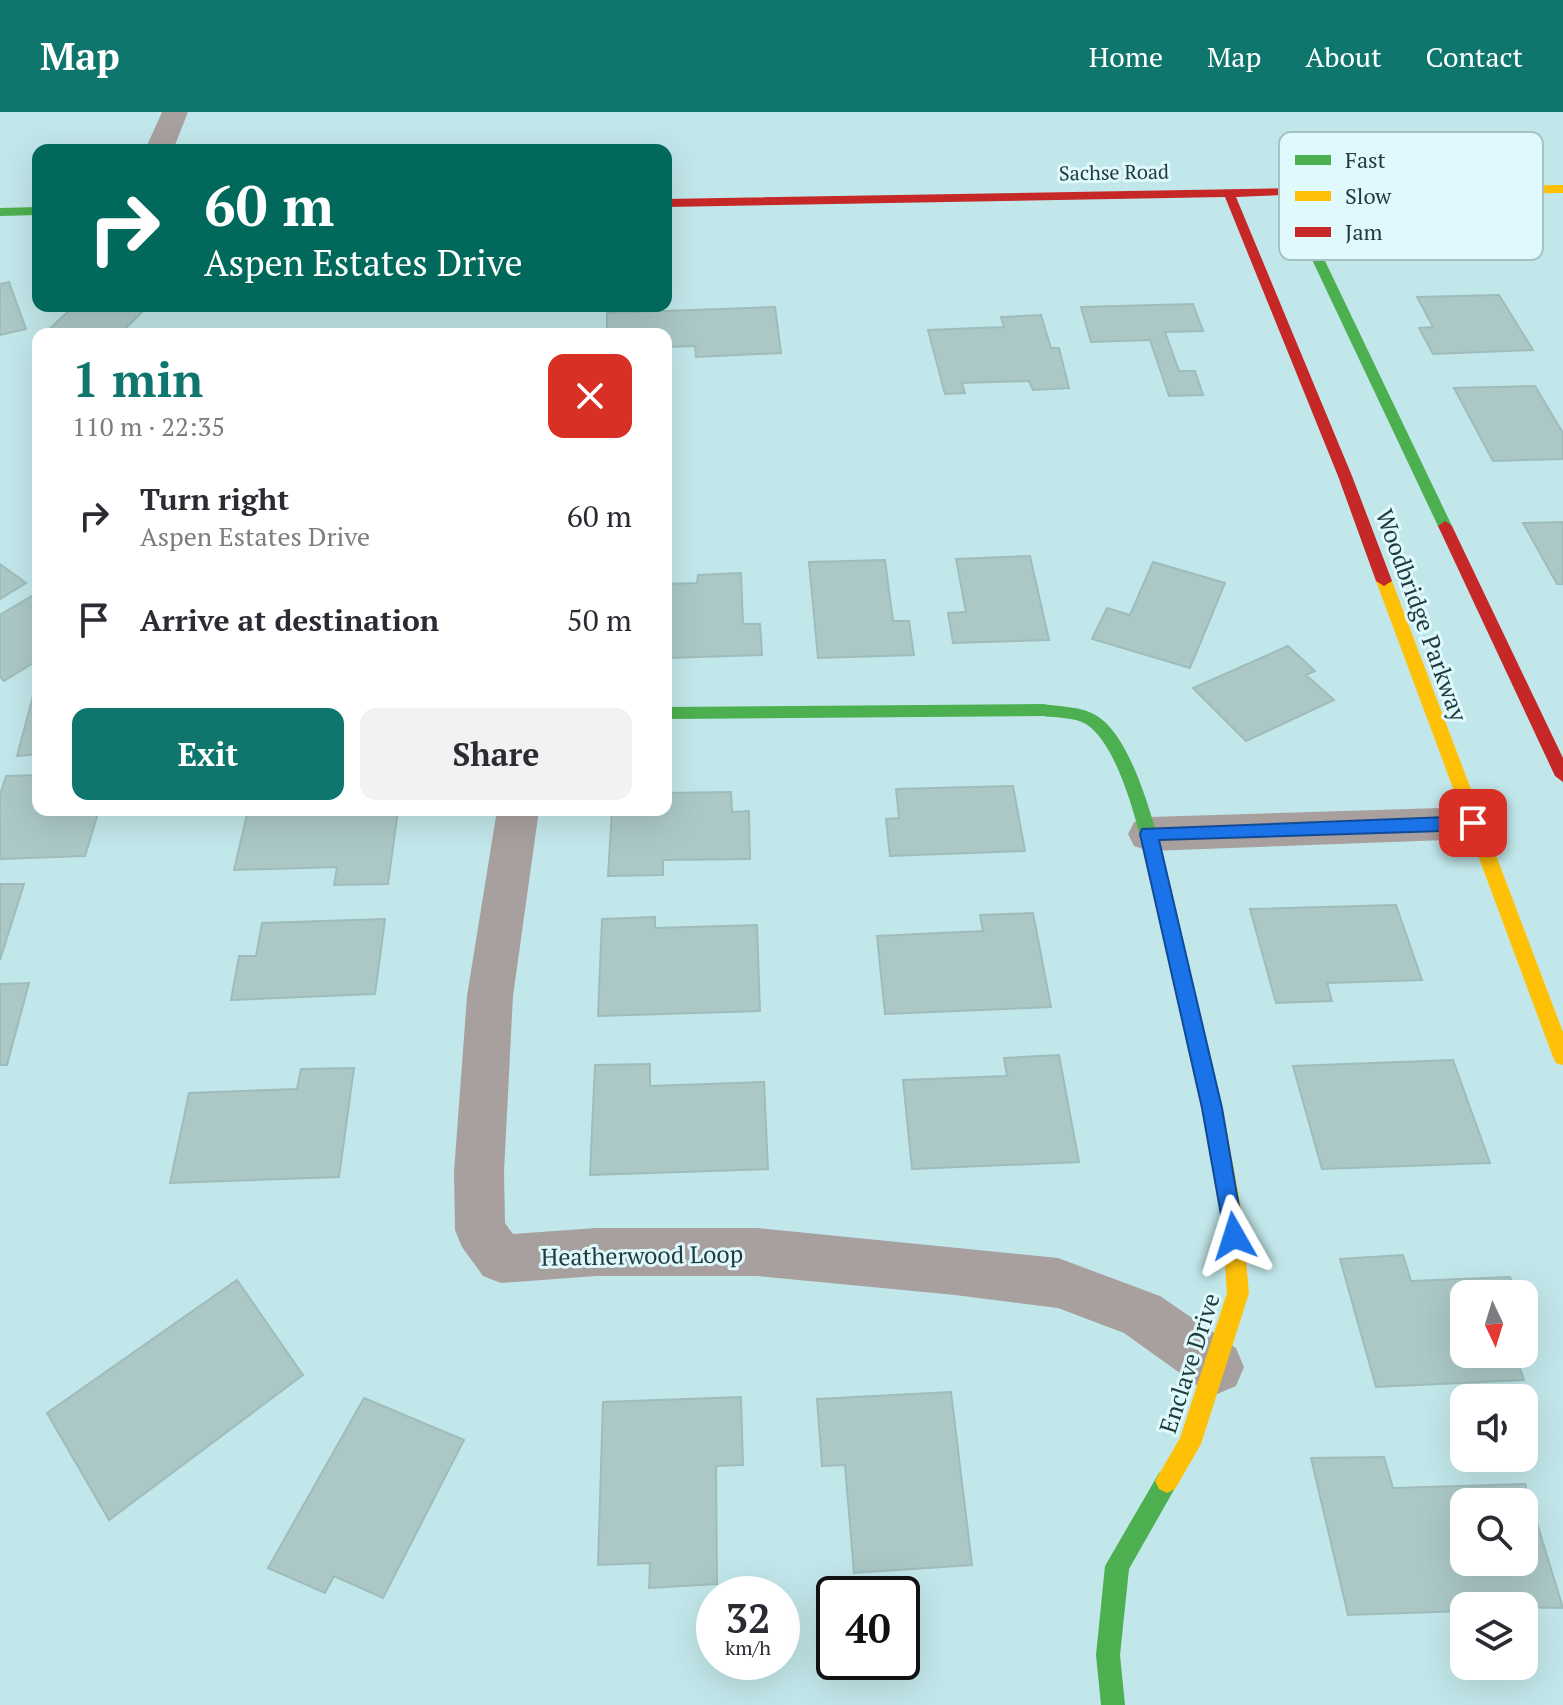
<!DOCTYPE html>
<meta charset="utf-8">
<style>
:root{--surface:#fff;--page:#f2f2f3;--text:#2b2b33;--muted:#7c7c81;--accent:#0f766e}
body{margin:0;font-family:"PT Serif",serif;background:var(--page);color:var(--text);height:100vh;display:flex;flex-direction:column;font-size:30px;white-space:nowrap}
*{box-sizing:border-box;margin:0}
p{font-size:26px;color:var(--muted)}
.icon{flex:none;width:44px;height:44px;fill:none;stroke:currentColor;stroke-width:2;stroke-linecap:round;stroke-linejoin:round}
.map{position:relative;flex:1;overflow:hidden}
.sheet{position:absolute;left:32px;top:216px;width:640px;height:488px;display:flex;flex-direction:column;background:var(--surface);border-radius:16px;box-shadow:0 8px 32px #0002}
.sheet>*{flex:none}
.hud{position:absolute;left:32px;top:32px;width:640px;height:168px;border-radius:16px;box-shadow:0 8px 32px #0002;background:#00695c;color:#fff;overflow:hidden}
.needle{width:52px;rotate:176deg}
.tools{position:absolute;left:1450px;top:1168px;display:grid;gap:16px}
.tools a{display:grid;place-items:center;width:88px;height:88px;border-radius:16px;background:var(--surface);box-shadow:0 8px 32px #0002;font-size:40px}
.speed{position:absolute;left:696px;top:1464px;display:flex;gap:16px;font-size:40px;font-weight:700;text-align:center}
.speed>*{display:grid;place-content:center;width:104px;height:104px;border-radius:50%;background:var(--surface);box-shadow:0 8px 32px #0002;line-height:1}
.speed small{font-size:20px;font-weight:400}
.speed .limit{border:4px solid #111;border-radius:12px;background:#fff;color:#111}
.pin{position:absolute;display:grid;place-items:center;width:68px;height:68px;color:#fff;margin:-34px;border-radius:16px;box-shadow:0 4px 12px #0006}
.me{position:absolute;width:88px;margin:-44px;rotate:354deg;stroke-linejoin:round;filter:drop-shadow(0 0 6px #0008)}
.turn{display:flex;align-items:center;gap:28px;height:168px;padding:0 40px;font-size:36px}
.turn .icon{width:104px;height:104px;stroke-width:2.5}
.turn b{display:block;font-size:56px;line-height:68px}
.round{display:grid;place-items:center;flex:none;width:84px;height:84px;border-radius:16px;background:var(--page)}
.head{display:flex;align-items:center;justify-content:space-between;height:136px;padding:0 40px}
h1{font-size:48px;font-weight:800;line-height:60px;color:var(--accent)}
.action{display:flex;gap:16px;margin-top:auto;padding:16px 40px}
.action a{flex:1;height:92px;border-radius:16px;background:var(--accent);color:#fff;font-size:32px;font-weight:800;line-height:92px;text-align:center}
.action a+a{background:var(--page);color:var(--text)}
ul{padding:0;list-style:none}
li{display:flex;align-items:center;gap:24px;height:104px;padding:0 40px}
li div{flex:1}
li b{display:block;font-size:30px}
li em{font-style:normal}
header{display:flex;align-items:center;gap:48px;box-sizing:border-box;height:112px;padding:0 40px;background:var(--accent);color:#fff}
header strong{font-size:38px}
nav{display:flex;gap:44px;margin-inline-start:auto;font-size:28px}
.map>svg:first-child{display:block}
.building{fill:#abc8c7;stroke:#9fbcbb;stroke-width:2;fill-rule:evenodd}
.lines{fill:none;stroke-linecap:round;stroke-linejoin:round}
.street{fill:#a8a09f;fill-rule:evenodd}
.fast{fill:#4caf50;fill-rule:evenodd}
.slow{fill:#ffc107;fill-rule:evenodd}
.jam{fill:#c62828;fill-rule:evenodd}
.route{fill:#1a73e8;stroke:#114b97;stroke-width:2}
.labels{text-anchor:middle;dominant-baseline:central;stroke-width:6;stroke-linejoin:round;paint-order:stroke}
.far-street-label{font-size:20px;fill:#1f3a3d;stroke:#e0f9fc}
.street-label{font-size:24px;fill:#1f3a3d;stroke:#e0f9fc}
.key{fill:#e0f9fc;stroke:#a6c0c3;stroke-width:2}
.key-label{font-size:22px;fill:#1f3a3d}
</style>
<header>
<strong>Map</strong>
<nav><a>Home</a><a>Map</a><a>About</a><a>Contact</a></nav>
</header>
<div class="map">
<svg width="1563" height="1593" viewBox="0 0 1563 1593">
<rect width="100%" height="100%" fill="#c2e7ea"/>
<path class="building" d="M 9,170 L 26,217 L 0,223 L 0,172 Z
M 1499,183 L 1533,238 L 1433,242 L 1419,216 L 1433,215 L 1417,185 Z
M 1193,192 L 1203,219 L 1165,220 L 1179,259 L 1195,259 L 1203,283 L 1169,284 L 1150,228 L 1091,230 L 1081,195 Z
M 74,194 L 148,194 L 120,222 L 44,222 Z
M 775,195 L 781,241 L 696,245 L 695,234 L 666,235 L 666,222 L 607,222 L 607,201 Z
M 1041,203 L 1051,236 L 1059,236 L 1069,276 L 1033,278 L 1029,269 L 962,271 L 965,281 L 945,282 L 928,218 L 1004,215 L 1001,205 Z
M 1535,274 L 1563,321 L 1563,347 L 1493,349 L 1454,276 Z
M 1563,410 L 1563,472 L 1557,472 L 1523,411 Z
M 1030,444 L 1049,528 L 953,531 L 948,501 L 966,500 L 956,447 Z
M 885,448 L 893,509 L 909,509 L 914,543 L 818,546 L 809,450 Z
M 1153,450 L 1225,471 L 1190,556 L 1092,527 L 1107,496 L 1130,503 Z
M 0,452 L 26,471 L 0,487 Z
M 741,461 L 743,512 L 760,512 L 762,543 L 666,546 L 666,472 L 697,471 L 698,463 Z
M 37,481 L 38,548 L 4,569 L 0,565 L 0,503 Z
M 1288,534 L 1315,559 L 1306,563 L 1334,588 L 1246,629 L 1193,576 Z
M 37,569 L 38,642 L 17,644 Z
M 38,663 L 38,698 L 99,698 L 85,744 L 0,747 L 0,683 L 6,664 Z
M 1013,674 L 1025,739 L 890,744 L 886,707 L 899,706 L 896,677 Z
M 731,680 L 732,700 L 749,699 L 750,747 L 663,748 L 663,763 L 608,764 L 612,698 L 666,698 L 666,681 Z
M 248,698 L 398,698 L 388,772 L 334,773 L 337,755 L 234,758 Z
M 0,772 L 24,772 L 0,848 Z
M 1396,793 L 1422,868 L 1327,871 L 1332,889 L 1276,891 L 1250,797 Z
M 1033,801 L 1051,895 L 885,902 L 877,824 L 983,819 L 980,803 Z
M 655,805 L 655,816 L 757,813 L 760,899 L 598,904 L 602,807 Z
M 385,807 L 375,882 L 231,888 L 239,844 L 256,844 L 262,811 Z
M 29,871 L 7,953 L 0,953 L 0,872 Z
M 1059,943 L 1079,1050 L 912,1057 L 903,968 L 1007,964 L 1004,946 Z
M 1453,948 L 1490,1051 L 1322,1057 L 1293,954 Z
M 650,952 L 650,974 L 764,970 L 768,1057 L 590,1063 L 595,953 Z
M 354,956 L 339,1065 L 170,1071 L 189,981 L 297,977 L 301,957 Z
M 1403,1143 L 1411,1169 L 1510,1165 L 1516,1182 L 1464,1182 L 1464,1242 L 1515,1242 L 1524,1268 L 1376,1275 L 1340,1147 Z
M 237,1168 L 303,1263 L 109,1408 L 47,1301 Z
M 951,1280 L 972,1453 L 854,1461 L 845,1353 L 822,1354 L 817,1287 Z
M 741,1285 L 743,1353 L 716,1354 L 717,1472 L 649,1476 L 650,1451 L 598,1453 L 603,1290 Z
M 364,1286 L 464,1328 L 383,1486 L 334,1464 L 325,1481 L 268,1456 Z
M 1384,1345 L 1393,1376 L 1525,1372 L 1563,1496 L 1464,1494 L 1464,1499 L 1348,1503 L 1311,1346 ZM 1464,1390 L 1524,1390 L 1524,1450 L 1464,1450 Z"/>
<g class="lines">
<path class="street" d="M 162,0 L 188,0 L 173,38 L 145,38 Z
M 1473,695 L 1488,699 L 1494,711 L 1488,723 L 1473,727 L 1149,739 L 1134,734 L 1128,722 L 1134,710 L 1149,705 Z
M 497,698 L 539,698 L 513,884 L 504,1060 L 505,1111 L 513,1122 L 596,1116 L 757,1116 L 1058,1146 L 1160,1184 L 1236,1236 L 1244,1255 L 1236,1274 L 1217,1282 L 1198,1274 L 1124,1221 L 1058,1196 L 955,1183 L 757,1164 L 596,1164 L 501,1171 L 483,1164 L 462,1135 L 455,1118 L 454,1060 L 467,884 Z"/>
<path class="fast" d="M 1282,78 L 1292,80 L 1452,414 L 1450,417 L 1440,417 L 1438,414 L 1280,80 Z
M 38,95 L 38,103 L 0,104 L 0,96 Z
M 1043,592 C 1060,595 1082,594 1097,604 C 1140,630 1165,754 1176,802 L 1173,807 L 1161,807 L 1158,802 C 1148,757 1126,637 1086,612 C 1074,605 1056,606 1043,604 L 666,607 L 666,595 Z
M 1167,1357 L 1175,1361 L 1179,1369 L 1129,1457 L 1120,1543 L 1125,1593 L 1101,1593 L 1096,1543 L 1105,1454 L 1159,1361 Z"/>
<path class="slow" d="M 1563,73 L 1563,81 L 1306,84 L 1300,80 L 1306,76 Z
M 1384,464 L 1392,469 L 1563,920 L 1563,953 L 1556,951 L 1553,945 L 1376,469 Z
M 1167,795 L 1173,797 L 1176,802 L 1227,1020 L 1241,1096 L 1249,1181 L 1201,1332 L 1175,1377 L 1167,1381 L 1159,1377 L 1155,1369 L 1180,1326 L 1227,1181 L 1221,1096 L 1207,1020 L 1158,802 L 1161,797 Z"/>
<path class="jam" d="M 1306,76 L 1310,78 L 1310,82 L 1236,85 L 1352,364 L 1392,469 L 1384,474 L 1376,469 L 1338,364 L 1225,85 L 666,95 L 666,87 Z
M 1445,409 L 1452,414 L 1563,646 L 1563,670 L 1555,664 L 1438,414 Z"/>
</g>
<path class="route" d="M 1473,704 L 1482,711 L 1473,718 L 1159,728 L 1222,996 L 1244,1124 L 1241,1131 L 1234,1134 L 1226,1131 L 1202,996 L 1140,722 L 1142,717 Z"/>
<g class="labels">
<g class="far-street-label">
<text transform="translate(1114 60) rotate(-1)">Sachse Road</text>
</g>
<g class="street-label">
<text transform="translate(1422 503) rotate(70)">Woodbridge Parkway</text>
<text transform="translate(642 1143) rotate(-1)">Heatherwood Loop</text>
<text transform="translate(1189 1251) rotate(-72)">Enclave Drive</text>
</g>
</g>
<rect x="1279" y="20" width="264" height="128" rx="12" class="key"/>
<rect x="1295" y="43" width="36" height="10" fill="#4caf50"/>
<rect x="1295" y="79" width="36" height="10" fill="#ffc107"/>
<rect x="1295" y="115" width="36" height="10" fill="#c62828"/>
<g class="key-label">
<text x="1345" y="56">Fast</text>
<text x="1345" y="92">Slow</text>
<text x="1345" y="128">Jam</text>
</g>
</svg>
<div class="tools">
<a><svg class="needle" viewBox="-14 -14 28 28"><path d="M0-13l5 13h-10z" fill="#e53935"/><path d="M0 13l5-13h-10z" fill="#7c7c81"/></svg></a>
<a><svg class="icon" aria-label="sound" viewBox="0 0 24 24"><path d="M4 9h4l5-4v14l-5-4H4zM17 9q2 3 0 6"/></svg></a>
<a><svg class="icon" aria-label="search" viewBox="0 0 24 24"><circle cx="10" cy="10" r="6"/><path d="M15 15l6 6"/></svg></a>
<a><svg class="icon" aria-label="layers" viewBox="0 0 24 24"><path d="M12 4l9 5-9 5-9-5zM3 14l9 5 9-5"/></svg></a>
</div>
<div class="speed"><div>32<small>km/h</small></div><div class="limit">40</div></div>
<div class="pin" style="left:1473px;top:711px;background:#d93025"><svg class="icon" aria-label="arrive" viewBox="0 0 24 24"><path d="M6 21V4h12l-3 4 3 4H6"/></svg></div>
<svg class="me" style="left:1234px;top:1124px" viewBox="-20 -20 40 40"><path d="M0-17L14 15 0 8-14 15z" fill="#1a73e8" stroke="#fff" stroke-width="4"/></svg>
<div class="hud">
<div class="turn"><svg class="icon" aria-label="right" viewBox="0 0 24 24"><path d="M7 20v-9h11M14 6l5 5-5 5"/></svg><div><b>60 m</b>Aspen Estates Drive</div></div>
</div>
<section class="sheet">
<div class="head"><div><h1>1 min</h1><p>110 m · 22:35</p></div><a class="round" style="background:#d93025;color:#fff"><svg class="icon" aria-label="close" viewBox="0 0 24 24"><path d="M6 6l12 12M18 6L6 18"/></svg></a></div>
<ul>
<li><svg class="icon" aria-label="right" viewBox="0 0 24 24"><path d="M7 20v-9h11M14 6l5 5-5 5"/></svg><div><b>Turn right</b><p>Aspen Estates Drive</p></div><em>60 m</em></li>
<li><svg class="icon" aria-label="arrive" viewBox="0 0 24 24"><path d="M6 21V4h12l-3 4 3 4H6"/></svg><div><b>Arrive at destination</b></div><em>50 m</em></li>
</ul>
<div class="action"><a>Exit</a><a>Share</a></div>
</section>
</div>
